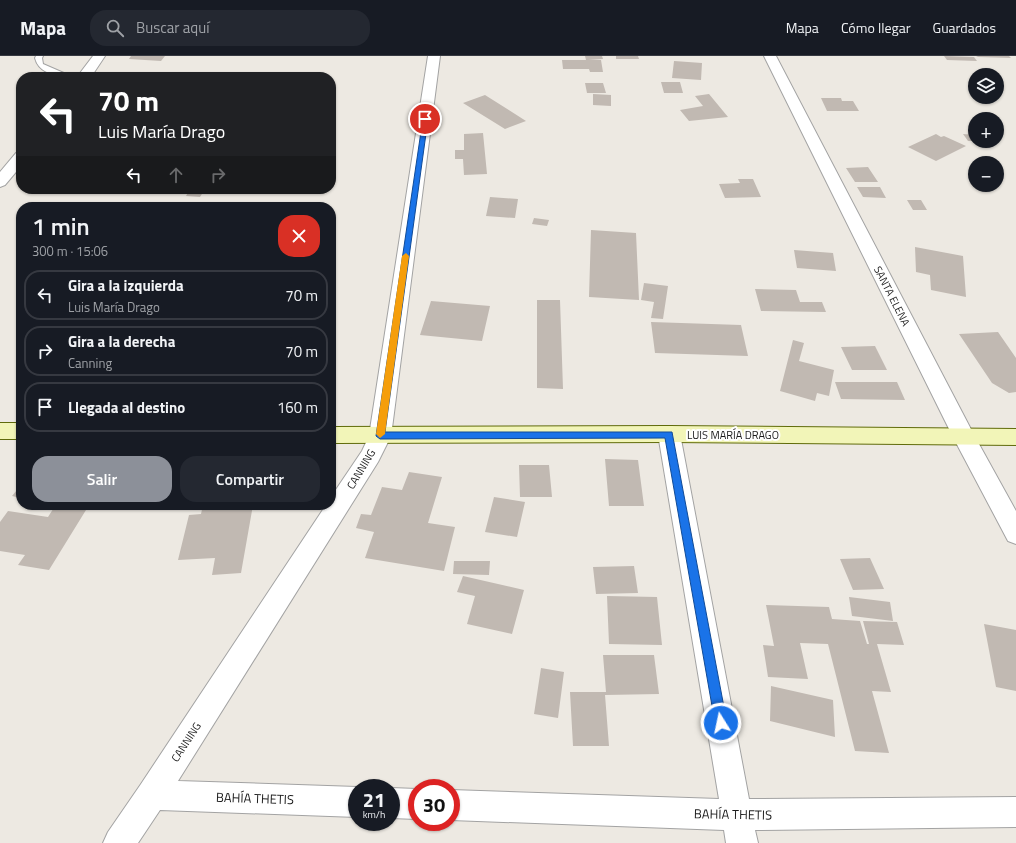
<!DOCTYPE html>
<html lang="es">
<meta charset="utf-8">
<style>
:root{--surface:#171b24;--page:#242831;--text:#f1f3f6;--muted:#9ea1a6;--line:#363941;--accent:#8c9099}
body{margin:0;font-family:"Titillium Web",sans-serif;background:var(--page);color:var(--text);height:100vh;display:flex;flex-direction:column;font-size:15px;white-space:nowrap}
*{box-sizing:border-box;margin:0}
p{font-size:13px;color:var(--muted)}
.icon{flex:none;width:22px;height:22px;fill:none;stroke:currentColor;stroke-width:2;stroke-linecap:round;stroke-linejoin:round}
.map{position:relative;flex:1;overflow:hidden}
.details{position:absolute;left:16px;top:146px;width:320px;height:308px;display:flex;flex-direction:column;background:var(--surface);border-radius:16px;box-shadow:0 1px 3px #0004}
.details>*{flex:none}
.banner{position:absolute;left:16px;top:16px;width:320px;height:122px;border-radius:16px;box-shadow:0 1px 3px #0004;background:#202124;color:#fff;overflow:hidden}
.buttons{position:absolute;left:968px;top:12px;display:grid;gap:8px}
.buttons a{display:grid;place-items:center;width:36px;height:36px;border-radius:50%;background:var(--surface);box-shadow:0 1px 3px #0004;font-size:20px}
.speed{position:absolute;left:348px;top:723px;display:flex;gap:8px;font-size:20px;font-weight:700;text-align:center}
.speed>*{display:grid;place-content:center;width:52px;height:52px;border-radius:50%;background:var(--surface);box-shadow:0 1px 3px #0004;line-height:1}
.speed small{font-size:10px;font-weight:400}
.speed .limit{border:6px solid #d22;background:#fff;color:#111}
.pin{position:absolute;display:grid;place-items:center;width:34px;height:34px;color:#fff;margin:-17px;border:2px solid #fff;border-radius:50%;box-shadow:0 1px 4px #0007}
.me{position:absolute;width:44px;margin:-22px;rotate:350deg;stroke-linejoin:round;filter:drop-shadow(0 0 3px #0008)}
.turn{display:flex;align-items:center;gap:14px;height:84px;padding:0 16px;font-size:18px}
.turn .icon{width:52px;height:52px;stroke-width:2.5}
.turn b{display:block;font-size:28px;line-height:34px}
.lanes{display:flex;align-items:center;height:38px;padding:0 16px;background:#0003;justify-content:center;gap:20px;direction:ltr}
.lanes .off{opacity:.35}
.round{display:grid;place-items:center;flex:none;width:42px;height:42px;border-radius:16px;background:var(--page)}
.headline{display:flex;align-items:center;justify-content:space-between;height:68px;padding:0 16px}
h1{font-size:24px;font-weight:600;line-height:30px}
.cta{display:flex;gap:8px;margin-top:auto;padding:8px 16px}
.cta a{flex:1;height:46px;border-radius:16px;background:var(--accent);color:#fff;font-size:16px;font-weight:600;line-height:46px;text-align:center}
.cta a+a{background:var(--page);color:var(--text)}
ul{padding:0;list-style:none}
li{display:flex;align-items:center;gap:12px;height:50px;margin:0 8px 6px;padding:0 8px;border:2px solid var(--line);border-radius:16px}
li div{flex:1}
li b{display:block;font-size:15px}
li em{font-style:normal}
header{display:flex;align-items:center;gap:24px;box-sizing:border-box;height:56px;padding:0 20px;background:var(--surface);border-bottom:1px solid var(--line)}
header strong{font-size:19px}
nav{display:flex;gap:22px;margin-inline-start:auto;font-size:14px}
.search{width:280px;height:36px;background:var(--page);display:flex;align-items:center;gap:10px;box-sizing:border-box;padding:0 14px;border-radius:16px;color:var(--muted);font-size:15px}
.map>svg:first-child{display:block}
.building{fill:#c1b9b2}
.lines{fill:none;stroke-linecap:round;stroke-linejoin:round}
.lane-casing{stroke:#a3a3a3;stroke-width:2}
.street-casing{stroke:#a3a3a3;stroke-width:2}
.secondary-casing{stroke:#606b0b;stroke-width:2}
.lane{fill:#fff;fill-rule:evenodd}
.street{fill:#fff;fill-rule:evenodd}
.secondary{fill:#f2f5b8;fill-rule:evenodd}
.route{fill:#1a73e8;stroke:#114b97}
.slow{fill:#f59e0b}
.labels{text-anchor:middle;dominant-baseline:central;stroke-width:4;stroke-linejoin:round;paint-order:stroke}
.street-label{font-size:11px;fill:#1c1c1c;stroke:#fff}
.near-street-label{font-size:13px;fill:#1c1c1c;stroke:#fff}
</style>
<header>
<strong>Mapa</strong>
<div class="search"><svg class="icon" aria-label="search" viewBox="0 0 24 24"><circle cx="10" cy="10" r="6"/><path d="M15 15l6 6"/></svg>Buscar aquí</div>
<nav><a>Mapa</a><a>Cómo llegar</a><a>Guardados</a></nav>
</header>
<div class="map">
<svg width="1016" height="787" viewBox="0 0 1016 787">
<rect width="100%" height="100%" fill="#ede9e2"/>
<path class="building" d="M 131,0 L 165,0 L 161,5 L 129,3 Z
M 585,0 L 602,0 L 603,3 L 588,4 L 601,4 L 603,16 L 590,16 L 589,13 L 563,13 L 562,4 L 586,4 Z
M 616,0 L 638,0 L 639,3 L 616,3 Z
M 944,0 L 974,1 L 977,5 L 947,4 Z
M 976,0 L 1009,0 L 1011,2 L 978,1 Z
M 674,5 L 702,7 L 701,24 L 672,22 Z
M 661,26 L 680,26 L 683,37 L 664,37 Z
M 585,27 L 603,27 L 606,37 L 587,37 Z
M 593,38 L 611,39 L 611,50 L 593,49 Z
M 709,38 L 728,61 L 689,65 L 680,54 L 703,50 L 695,40 Z
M 485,39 L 526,65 L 505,73 L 463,47 Z
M 821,42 L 841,42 L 842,45 L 853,45 L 859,55 L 827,55 Z
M 483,77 L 487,118 L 464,119 L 463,103 L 455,103 L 455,94 L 464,94 L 464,78 Z
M 936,78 L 941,81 L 944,80 L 966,90 L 936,105 L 908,91 Z
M 963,78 L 975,79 L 975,85 L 968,85 Z
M 868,111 L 878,126 L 855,126 L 846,112 Z
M 738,123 L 753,123 L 761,141 L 725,142 L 719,128 L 740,127 Z
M 857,131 L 880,131 L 886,142 L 863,141 Z
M 190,133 L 205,133 L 200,141 L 186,140 Z
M 490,141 L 518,143 L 515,162 L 486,160 Z
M 907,144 L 921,144 L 927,154 L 913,154 Z
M 534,162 L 549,164 L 547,170 L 532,168 Z
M 591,174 L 636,177 L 639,244 L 589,241 Z
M 915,191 L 963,200 L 966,241 L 931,234 L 930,219 L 916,216 Z
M 794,194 L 833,197 L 836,215 L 797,212 Z
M 644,227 L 668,230 L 663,263 L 651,262 L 654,246 L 641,244 Z
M 755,233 L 796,234 L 800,246 L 822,246 L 826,256 L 761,255 Z
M 537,244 L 560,244 L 563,333 L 537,332 Z
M 431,245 L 490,250 L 482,285 L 420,279 Z
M 651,266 L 741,269 L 748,300 L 655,297 Z
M 998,276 L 1016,302 L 1016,336 L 1009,337 L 992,327 L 959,278 Z
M 793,284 L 804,287 L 799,305 L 834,314 L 829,340 L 817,337 L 815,345 L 780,335 Z
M 875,290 L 887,314 L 852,314 L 841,291 Z
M 835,326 L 897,326 L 905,344 L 841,343 Z
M 605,403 L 638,404 L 644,450 L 609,450 Z
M 519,409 L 549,409 L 552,441 L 520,441 Z
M 409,416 L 442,421 L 428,467 L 455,471 L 444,515 L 365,502 L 374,476 L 356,472 L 361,458 L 371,459 L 382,431 L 402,434 Z
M 21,429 L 21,442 L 12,440 Z
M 494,441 L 525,446 L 517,481 L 485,476 Z
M 203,449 L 253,449 L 241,517 L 212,519 L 215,502 L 178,504 L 189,459 L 201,458 Z
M 55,450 L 86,454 L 49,514 L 18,509 L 25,499 L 0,495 L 0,466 L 8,455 L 48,461 Z
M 870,502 L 884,533 L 853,534 L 840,503 Z
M 454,505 L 490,505 L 489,519 L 453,518 Z
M 634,510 L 638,537 L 596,538 L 593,511 Z
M 463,520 L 524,534 L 512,578 L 467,568 L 475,540 L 457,536 Z
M 607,540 L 657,541 L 662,589 L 609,588 Z
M 849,541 L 890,546 L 893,565 L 852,560 Z
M 766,549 L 829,551 L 832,563 L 860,565 L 867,588 L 869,588 L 863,565 L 897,566 L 904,589 L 877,588 L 891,636 L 872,635 L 889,697 L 855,695 L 828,588 L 800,587 L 808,623 L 768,621 L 763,589 L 774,590 Z
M 984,568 L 1016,574 L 1016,635 L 996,631 Z
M 603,599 L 654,599 L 659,638 L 605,639 L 609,690 L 573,690 L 570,636 L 606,636 Z
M 541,612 L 564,616 L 558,662 L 534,658 Z
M 771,630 L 833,644 L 835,681 L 770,665 Z"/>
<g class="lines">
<g class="lane-casing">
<path id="lane" d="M 36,0 L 43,0 L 42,2 L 43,8 L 73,21 C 58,21 39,18 35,2 Z"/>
</g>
<g class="street-casing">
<path id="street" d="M 93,0 L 105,0 L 91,21 L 77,21 Z
M 428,0 L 440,0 L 391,380 L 378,406 L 178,725 L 357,731 L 360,732 L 357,732 L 357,761 L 160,754 L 138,787 L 103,787 L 108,776 L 141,728 L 326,449 L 331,449 L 331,441 L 362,395 L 369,380 Z
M 764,0 L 776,0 L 974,379 L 1016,455 L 1016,488 L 1008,485 L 953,381 Z
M 21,96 L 21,110 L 5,129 L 0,131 L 0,116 L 16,97 Z
M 669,370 L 677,372 L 680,378 L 749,743 L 1016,741 L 1016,771 L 755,774 L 758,787 L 726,787 L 724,774 L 451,764 L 451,734 L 719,743 L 658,378 L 661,372 Z
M 390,732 L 391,732 L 417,733 L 417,763 L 391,762 Z"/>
</g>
<g class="secondary-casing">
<path id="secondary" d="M 0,367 L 21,367 L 21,383 L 0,383 Z
M 669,370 L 1016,373 L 1016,389 L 669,386 L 331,387 L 331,371 Z"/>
</g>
<use href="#lane" class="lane"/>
<use href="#street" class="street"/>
<use href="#secondary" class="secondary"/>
</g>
<path class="route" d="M 423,62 L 428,63 L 385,376 L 672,376 L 727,667 L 725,672 L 721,673 L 717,672 L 715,667 L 665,382 L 380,383 L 376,380 Z"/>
<path class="slow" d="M 406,197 L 409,200 L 385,378 L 380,382 L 376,378 L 402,200 Z"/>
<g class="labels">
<g class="street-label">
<text transform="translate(892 240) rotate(63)">SANTA ELENA</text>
<text x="733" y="379">LUIS MARÍA DRAGO</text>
<text transform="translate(361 413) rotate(-59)">CANNING</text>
<text transform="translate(186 686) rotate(-57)">CANNING</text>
</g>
<g class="near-street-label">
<text transform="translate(255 742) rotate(2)">BAHÍA THETIS</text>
<text transform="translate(733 758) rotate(1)">BAHÍA THETIS</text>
</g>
</g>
</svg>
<div class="buttons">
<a><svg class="icon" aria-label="layers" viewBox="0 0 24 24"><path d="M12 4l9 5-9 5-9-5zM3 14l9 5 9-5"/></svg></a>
<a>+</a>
<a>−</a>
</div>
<div class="speed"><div>21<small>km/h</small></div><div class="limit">30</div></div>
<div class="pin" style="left:425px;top:63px;background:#d93025"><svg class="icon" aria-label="arrive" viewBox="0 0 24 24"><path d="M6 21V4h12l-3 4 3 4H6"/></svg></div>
<svg class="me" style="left:721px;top:667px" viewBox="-20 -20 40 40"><circle r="17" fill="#1a73e8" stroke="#fff" stroke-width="3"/><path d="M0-11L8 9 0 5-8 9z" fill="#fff"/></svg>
<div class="banner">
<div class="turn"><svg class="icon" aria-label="left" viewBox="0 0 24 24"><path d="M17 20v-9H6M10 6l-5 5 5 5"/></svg><div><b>70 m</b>Luis María Drago</div></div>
<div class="lanes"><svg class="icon" aria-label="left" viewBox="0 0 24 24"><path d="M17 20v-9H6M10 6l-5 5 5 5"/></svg><svg class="icon off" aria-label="ahead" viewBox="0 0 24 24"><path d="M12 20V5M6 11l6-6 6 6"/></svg><svg class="icon off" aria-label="right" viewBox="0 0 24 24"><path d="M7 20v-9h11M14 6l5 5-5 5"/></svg></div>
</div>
<section class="details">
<div class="headline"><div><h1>1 min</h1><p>300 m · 15:06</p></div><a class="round" style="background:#d93025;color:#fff"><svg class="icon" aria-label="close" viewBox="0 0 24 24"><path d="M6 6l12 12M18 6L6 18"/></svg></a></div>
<ul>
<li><svg class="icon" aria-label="left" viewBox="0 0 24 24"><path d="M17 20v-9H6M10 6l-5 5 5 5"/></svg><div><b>Gira a la izquierda</b><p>Luis María Drago</p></div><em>70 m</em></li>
<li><svg class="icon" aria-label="right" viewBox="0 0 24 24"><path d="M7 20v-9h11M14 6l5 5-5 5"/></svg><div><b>Gira a la derecha</b><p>Canning</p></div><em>70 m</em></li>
<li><svg class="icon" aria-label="arrive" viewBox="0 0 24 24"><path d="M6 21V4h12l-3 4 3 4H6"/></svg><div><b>Llegada al destino</b></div><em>160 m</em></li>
</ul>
<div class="cta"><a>Salir</a><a>Compartir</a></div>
</section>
</div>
